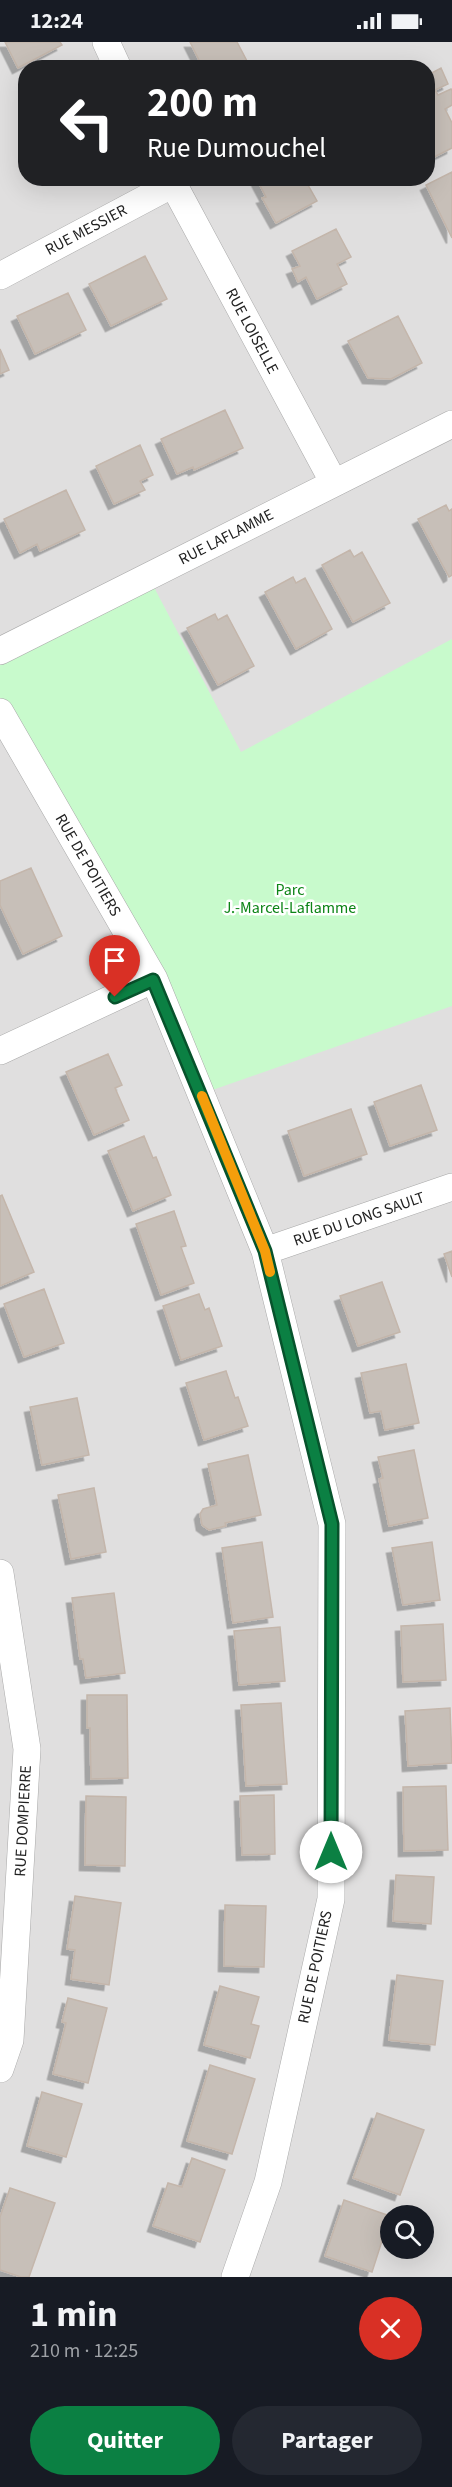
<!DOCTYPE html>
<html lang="fr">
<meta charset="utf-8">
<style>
:root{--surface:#171b24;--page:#242831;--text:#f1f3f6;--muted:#9ea1a6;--accent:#0b8043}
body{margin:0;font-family:"Source Sans 3",sans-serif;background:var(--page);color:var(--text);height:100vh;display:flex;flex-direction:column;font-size:22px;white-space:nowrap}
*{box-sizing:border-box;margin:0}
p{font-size:20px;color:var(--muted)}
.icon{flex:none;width:33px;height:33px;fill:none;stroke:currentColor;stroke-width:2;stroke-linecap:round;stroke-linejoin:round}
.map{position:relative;height:2235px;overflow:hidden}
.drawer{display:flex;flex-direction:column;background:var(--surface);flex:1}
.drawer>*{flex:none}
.top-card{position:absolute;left:18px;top:18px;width:417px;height:126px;border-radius:24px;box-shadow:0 6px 24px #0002;background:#202124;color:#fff;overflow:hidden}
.fabs{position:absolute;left:380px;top:2163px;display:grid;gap:12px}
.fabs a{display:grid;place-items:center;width:54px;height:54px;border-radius:50%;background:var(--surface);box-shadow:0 6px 24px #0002;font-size:30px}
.pin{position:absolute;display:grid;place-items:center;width:51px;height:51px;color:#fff;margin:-62px -26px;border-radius:50% 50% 50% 0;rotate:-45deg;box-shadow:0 0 6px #0007}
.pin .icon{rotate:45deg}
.me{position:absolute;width:66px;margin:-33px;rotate:0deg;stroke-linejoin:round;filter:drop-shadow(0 0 4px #0008)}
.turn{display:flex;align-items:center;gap:21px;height:126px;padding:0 30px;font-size:27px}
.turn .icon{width:78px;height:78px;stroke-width:2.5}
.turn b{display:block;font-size:42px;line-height:51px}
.round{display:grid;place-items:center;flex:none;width:63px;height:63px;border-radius:32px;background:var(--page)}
.head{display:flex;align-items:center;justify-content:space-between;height:102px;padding:0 30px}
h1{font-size:36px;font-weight:700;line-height:45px}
.primary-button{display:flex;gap:12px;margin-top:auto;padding:12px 30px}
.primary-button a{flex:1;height:69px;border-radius:36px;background:var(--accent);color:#fff;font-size:24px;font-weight:700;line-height:69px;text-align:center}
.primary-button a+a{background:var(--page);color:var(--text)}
.status{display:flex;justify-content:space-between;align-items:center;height:42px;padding:0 30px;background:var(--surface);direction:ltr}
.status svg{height:16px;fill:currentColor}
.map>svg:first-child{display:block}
.residential{fill:#e0dfdf;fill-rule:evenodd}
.park{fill:#c8facc}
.building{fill:#c7bfb8;stroke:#c4b6ab;stroke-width:1.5;filter:url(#shadow)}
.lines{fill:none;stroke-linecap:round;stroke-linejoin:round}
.minor-casing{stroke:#a9a9a9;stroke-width:28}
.minor{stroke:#fff;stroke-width:27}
.route-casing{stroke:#07532c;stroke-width:15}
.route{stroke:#0b8043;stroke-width:10}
.slow{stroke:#f59e0b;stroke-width:10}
.labels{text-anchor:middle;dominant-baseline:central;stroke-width:5;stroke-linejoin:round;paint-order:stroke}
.street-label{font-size:16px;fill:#222;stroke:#fff}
.park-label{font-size:16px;fill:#0c8416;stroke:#fff}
</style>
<div class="status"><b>12:24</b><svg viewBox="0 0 49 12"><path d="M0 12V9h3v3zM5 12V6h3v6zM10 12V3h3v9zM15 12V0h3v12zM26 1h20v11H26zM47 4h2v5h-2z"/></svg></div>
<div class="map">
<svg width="452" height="2235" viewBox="0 0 452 2235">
<defs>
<filter id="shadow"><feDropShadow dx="-5.5" dy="5.5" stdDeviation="0" flood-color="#0004"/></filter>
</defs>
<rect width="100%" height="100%" fill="#f2efe9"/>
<path class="residential" d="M 0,0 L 452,0 L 452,2235 L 0,2235 ZM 26,26 L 428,26 L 428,136 L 26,136 ZM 390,2174 L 423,2174 L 423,2206 L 390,2206 Z"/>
<path class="park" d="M 148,534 L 241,710 L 452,597 L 452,964 L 201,1052 L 0,670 L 0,609 Z"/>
<path class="building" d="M 5,0 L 60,0 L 62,3 L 18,26 Z
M 190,0 L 237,0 L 248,21 L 240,26 L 203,26 Z
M 441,26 L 448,42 L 435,48 L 438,53 L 451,47 L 452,49 L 452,63 L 445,67 L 452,81 L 452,106 L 428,118 L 428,33 Z
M 452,130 L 452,196 L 426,143 Z
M 256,136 L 304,136 L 317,159 L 276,181 L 262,156 L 266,155 Z
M 336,187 L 351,215 L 337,222 L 347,242 L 317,257 L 306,235 L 298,240 L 292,227 L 300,224 L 292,209 Z
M 145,214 L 167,257 L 111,284 L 89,242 Z
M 68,251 L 86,288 L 35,312 L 17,274 Z
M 398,274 L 422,321 L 391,337 L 368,336 L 348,299 Z
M 0,307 L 9,328 L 0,332 Z
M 225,368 L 243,406 L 194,428 L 193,425 L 177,432 L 161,397 Z
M 140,403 L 153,433 L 140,439 L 145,448 L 114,462 L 96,424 Z
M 66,448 L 85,488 L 40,509 L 37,502 L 20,511 L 4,477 Z
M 446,463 L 449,469 L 452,467 L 452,533 L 449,535 L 418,477 Z
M 350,508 L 354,515 L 362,510 L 390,561 L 353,580 L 322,523 Z
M 293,535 L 296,541 L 305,536 L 332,587 L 296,607 L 265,550 Z
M 215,572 L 218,578 L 227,573 L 254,624 L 218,643 L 187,586 Z
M 31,826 L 62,894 L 23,912 L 0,863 L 0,839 Z
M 108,1012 L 122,1043 L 115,1046 L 129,1078 L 94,1093 L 66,1030 Z
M 421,1043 L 437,1088 L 390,1104 L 374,1060 Z
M 351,1067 L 367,1112 L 304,1134 L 288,1089 Z
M 144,1094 L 153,1116 L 156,1115 L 171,1153 L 133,1169 L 108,1109 Z
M 2,1153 L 34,1230 L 0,1244 L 0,1154 Z
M 174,1169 L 186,1204 L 181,1205 L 194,1241 L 161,1253 L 136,1182 Z
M 452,1209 L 452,1235 L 444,1212 Z
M 382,1240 L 400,1290 L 358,1304 L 340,1254 Z
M 44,1247 L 64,1301 L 24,1315 L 4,1262 Z
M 199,1252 L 205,1268 L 209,1266 L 222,1304 L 181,1318 L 163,1264 Z
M 406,1322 L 419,1381 L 385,1388 L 381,1369 L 370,1371 L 361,1331 Z
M 226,1329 L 235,1356 L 238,1355 L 248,1384 L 204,1398 L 186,1341 Z
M 77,1356 L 89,1413 L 42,1423 L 30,1365 Z
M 414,1408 L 428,1476 L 389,1484 L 379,1437 L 383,1436 L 378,1415 Z
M 248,1413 L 261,1473 L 225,1481 L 226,1484 L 209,1488 L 202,1483 L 200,1472 L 203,1467 L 217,1463 L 208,1422 Z
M 94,1446 L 106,1510 L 71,1517 L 58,1453 Z
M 262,1500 L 273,1575 L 233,1581 L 222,1506 Z
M 432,1500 L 440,1558 L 403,1563 L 392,1506 Z
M 114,1551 L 125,1631 L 86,1636 L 83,1617 L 80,1617 L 72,1556 Z
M 443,1582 L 446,1638 L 403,1640 L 401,1584 Z
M 280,1585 L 285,1639 L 239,1643 L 234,1589 Z
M 87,1653 L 127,1653 L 128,1736 L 91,1737 L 90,1686 L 87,1686 Z
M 281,1661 L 287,1742 L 246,1744 L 241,1663 Z
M 450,1666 L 452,1721 L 408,1724 L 405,1669 Z
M 446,1744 L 448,1808 L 404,1809 L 403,1745 Z
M 274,1753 L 275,1812 L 242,1813 L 240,1754 Z
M 86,1754 L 126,1755 L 125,1824 L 85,1823 Z
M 396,1833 L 434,1835 L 431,1882 L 393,1879 Z
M 75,1854 L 121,1861 L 109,1943 L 71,1937 L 75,1908 L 67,1907 Z
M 225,1863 L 266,1864 L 264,1925 L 224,1924 Z
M 397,1933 L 443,1939 L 435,2003 L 389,1998 Z
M 220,1944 L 259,1955 L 251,1982 L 259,1984 L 250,2016 L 204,2003 Z
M 68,1956 L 107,1966 L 88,2041 L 53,2032 L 66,1981 L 62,1980 Z
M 210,2023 L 255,2037 L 232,2112 L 187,2099 Z
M 42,2050 L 82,2062 L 66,2115 L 27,2104 Z
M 377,2071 L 424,2088 L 400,2153 L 353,2136 Z
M 192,2116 L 225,2128 L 200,2200 L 153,2184 L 168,2141 L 182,2145 Z
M 10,2146 L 55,2161 L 29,2235 L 21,2235 L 0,2228 L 0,2175 Z
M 344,2158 L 390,2174 L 372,2230 L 325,2214 Z"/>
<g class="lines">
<g class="minor-casing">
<path id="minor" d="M 106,0 L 118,26
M 170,136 L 334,441
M 0,234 L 173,142
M 0,609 L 452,382
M 0,670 L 154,937 L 265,1209 L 332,1482 L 331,1857 L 268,2140 L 235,2235
M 0,1009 L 154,937
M 265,1209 L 452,1145
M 0,1531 L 27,1707 L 10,1998 L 0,2027"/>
</g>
<use href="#minor" class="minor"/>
</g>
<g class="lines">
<g class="route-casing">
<path id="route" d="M 115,955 L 153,938 L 265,1209 L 332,1482 L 331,1810"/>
</g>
<use href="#route" class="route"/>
<path class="slow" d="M 202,1054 L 265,1209 L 270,1230"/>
</g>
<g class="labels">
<g class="street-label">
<text transform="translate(86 188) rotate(-28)">RUE MESSIER</text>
<text transform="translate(252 289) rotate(62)">RUE LOISELLE</text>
<text transform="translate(226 495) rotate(-27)">RUE LAFLAMME</text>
<text transform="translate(88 823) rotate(60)">RUE DE POITIERS</text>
<text transform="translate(359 1177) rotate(-19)">RUE DU LONG SAULT</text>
<text transform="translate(23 1779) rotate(-87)">RUE DOMPIERRE</text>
<text transform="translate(315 1925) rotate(-78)">RUE DE POITIERS</text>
</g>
<g class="park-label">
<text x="290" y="848">Parc<tspan x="290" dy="18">J.-Marcel-Laflamme</tspan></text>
</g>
</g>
</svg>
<div class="fabs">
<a><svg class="icon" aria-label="search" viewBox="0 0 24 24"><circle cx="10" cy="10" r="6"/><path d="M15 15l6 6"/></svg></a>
</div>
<div class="pin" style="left:115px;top:955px;background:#d93025"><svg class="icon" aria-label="arrive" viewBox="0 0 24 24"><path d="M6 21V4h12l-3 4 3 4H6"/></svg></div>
<svg class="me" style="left:331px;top:1810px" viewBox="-20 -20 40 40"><circle r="19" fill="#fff"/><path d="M0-13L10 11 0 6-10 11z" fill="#0b8043"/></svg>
<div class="top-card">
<div class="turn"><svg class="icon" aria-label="left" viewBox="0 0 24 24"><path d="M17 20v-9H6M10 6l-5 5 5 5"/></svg><div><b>200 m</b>Rue Dumouchel</div></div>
</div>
</div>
<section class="drawer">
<div class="head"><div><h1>1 min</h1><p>210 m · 12:25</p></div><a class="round" style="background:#d93025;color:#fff"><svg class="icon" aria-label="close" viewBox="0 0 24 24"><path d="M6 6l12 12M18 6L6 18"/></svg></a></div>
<div class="primary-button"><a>Quitter</a><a>Partager</a></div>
</section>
